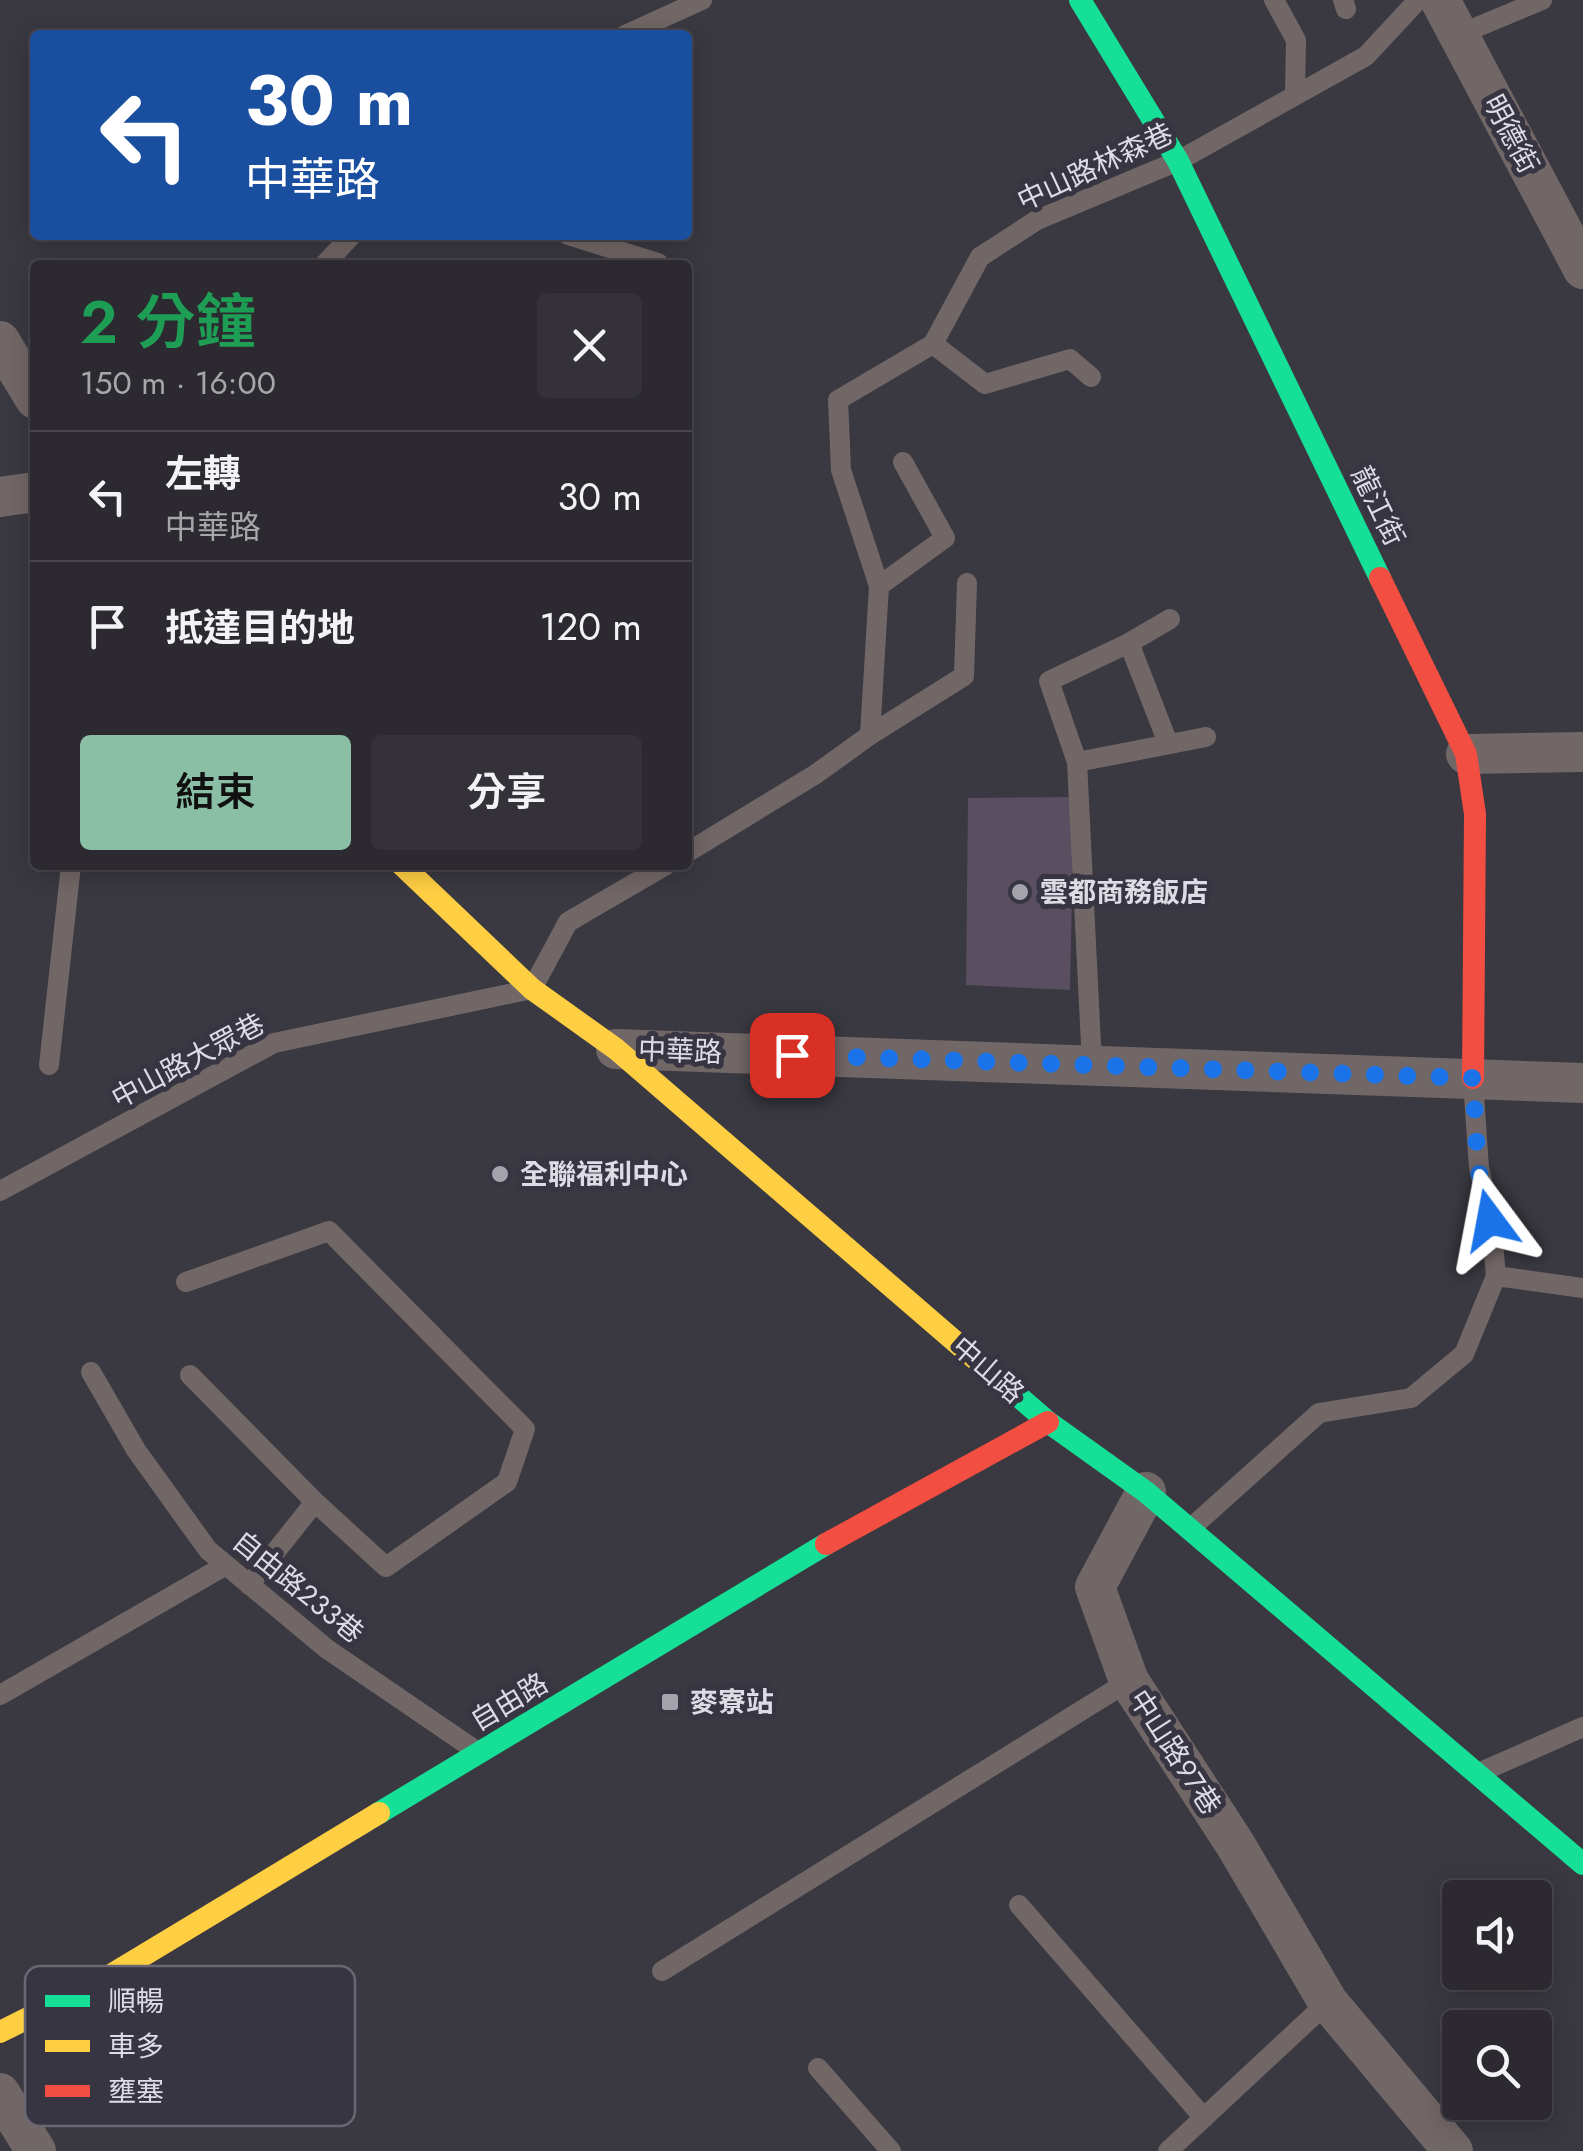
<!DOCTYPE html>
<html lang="zh-TW">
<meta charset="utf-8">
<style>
:root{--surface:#2c2a30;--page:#343238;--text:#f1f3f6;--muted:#a6a7ab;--line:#48464c;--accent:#8abfa5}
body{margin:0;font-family:Jost,"Noto Sans TC",sans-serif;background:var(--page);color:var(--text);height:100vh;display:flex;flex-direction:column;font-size:38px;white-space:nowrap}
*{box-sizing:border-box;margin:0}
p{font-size:32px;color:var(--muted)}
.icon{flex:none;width:55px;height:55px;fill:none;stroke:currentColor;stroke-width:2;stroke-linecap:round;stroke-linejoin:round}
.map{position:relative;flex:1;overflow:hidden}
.drawer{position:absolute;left:30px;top:260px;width:662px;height:610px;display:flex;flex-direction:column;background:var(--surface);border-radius:10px;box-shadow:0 5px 25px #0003,0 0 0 2px var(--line)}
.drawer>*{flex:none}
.top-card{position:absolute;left:30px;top:30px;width:662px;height:210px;border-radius:10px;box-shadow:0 5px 25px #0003,0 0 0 2px var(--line);background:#1a4fa0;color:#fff;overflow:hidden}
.controls{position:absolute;left:1442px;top:1880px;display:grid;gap:20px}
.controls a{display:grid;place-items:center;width:110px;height:110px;border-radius:10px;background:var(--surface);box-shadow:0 5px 25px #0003,0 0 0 2px var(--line);font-size:50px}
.pin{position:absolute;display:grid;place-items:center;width:85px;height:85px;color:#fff;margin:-42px;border-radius:20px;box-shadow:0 5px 15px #0006}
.me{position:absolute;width:110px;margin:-55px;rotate:347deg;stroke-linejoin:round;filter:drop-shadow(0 0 8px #0008)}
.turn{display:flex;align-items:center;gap:35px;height:210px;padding:0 50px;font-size:45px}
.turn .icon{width:130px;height:130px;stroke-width:2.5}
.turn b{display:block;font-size:70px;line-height:85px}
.round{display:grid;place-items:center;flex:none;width:105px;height:105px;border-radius:10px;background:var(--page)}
.overview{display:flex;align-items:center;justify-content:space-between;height:170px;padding:0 50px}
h1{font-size:60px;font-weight:600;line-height:75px;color:#1e9e55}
.action{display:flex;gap:20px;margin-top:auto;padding:20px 50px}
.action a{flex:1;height:115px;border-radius:10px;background:var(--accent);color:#111;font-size:40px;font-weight:600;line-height:115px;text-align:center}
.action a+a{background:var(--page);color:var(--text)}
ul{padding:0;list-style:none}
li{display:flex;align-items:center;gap:30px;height:130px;padding:0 50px;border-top:2px solid var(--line)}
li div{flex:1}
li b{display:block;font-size:38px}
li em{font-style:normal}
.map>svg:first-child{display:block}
.building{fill:#594f60}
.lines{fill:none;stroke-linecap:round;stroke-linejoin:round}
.lane{stroke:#726767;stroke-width:20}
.street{stroke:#726767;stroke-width:40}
.fast{stroke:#16e098;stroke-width:22}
.slow{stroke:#ffcf43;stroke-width:22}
.jam{stroke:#f24e42;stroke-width:22}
.route{stroke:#1a73e8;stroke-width:18;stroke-dasharray:0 32.4}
.poi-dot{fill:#a4a2ab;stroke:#383543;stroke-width:4}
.labels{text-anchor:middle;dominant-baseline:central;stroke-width:10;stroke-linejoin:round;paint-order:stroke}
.street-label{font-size:28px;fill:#dddbe4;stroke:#383543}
.poi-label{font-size:28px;font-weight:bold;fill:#dddbe4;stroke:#383543;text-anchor:start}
.key{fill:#383543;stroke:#6a6773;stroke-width:2.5}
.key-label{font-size:28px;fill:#dddbe4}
</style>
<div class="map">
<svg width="1583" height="2151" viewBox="0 0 1583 2151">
<rect width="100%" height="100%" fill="#3a3840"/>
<path class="building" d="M 1074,797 L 1070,990 L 966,985 L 968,798 Z"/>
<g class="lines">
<path class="lane" d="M 1274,0 L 1296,40 L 1295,95
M 1343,0 L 1346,9
M 625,35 L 702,0
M 1458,35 L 1542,0
M 568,235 L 658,263
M 324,265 L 352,235
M 933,344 L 985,384 L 1070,359 L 1091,377
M 879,586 L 945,538 L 903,462
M 1129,643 L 1170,619
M 870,735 L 964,676 L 967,583
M 1077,762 L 1049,681 L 1129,643 L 1168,743
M 688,852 L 816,774 L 870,735 L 879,586 L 841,470 L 838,400 L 933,344 L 980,257 L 1037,220 L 1178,161 L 1366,56 L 1418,0
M 49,1065 L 71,865
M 1092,1065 L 1077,762 L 1206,737
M 0,1191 L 274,1043 L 532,989 L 568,922 L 666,865
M 1496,1276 L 1583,1288
M 186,1282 L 329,1231 L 525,1429 L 507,1482 L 386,1567 L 315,1502
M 91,1372 L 136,1450 L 208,1550 L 327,1649 L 475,1750
M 190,1375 L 315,1502 L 249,1585
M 1191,1528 L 1319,1413 L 1411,1398 L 1464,1354 L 1496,1276 L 1491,1220 L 1479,1168 L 1473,1080
M 0,1695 L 226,1565
M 1483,1771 L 1583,1727
M 1019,1905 L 1204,2118
M 662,1971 L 1129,1681
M 818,2068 L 891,2151
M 1168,2151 L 1328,2002"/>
<path class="street" d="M 1440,0 L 1583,269
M 0,341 L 35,399
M 0,497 L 35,492
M 1466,754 L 1583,752
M 616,1049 L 1583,1083
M 1146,1492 L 1095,1587 L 1129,1681 L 1235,1844 L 1328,2002 L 1453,2151
M 0,2093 L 36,2151"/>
<path class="fast" d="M 1080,0 L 1178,161 L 1380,578
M 995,1376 L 1048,1422 L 1146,1492 L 1583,1864
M 379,1813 L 826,1544"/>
<path class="slow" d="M 402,865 L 532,989 L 616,1049 L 995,1376
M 0,2032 L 96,1984 L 379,1813"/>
<path class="jam" d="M 1380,578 L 1466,754 L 1475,814 L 1473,1078
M 826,1544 L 1048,1422"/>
</g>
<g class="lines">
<path class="route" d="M 792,1055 L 1473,1078 L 1478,1168 L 1490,1220"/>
</g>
<g class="poi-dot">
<circle cx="1020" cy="892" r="10"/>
<circle cx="500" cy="1174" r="10"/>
<rect x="660" y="1692" width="20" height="20" rx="5"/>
</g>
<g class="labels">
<g class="street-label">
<text transform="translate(1511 134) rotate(62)">明德街</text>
<text transform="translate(1095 167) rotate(-25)">中山路林森巷</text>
<text transform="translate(1378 506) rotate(64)">龍江街</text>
<text transform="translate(680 1051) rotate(2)">中華路</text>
<text transform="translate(188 1061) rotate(-28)">中山路大眾巷</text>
<text transform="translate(988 1370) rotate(41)">中山路</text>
<text transform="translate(298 1587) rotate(39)">自由路233巷</text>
<text transform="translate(509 1702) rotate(-31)">自由路</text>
<text transform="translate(1175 1752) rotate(57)">中山路97巷</text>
</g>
<g class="poi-label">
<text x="1040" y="892">雲都商務飯店</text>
<text x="520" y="1174">全聯福利中心</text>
<text x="690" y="1702">麥寮站</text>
</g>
</g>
<rect x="25" y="1966" width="330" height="160" rx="15" class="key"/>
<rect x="45" y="1995" width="45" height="12" fill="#16e098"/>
<rect x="45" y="2040" width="45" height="12" fill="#ffcf43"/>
<rect x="45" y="2085" width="45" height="12" fill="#f24e42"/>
<g class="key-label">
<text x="108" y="2011">順暢</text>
<text x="108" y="2056">車多</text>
<text x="108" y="2101">壅塞</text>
</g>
</svg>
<div class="controls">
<a><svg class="icon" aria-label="sound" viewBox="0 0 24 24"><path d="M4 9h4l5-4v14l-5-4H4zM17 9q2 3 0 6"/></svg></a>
<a><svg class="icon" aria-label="search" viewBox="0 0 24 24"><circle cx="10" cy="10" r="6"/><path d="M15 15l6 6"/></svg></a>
</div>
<div class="pin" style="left:792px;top:1055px;background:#d93025"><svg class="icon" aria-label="arrive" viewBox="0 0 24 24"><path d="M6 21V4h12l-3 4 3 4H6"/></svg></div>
<svg class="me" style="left:1490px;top:1220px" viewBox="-20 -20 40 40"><path d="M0-17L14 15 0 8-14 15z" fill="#1a73e8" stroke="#fff" stroke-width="4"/></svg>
<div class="top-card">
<div class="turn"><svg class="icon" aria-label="left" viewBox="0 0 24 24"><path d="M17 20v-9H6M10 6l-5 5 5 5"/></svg><div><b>30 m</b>中華路</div></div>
</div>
<section class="drawer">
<div class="overview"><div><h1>2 分鐘</h1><p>150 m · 16:00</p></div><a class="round"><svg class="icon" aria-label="close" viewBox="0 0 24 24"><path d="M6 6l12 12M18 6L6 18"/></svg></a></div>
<ul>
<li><svg class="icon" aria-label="left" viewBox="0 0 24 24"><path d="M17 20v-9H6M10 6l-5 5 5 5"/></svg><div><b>左轉</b><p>中華路</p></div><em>30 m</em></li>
<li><svg class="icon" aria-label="arrive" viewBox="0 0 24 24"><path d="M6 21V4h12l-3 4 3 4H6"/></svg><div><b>抵達目的地</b></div><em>120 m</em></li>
</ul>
<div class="action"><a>結束</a><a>分享</a></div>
</section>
</div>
